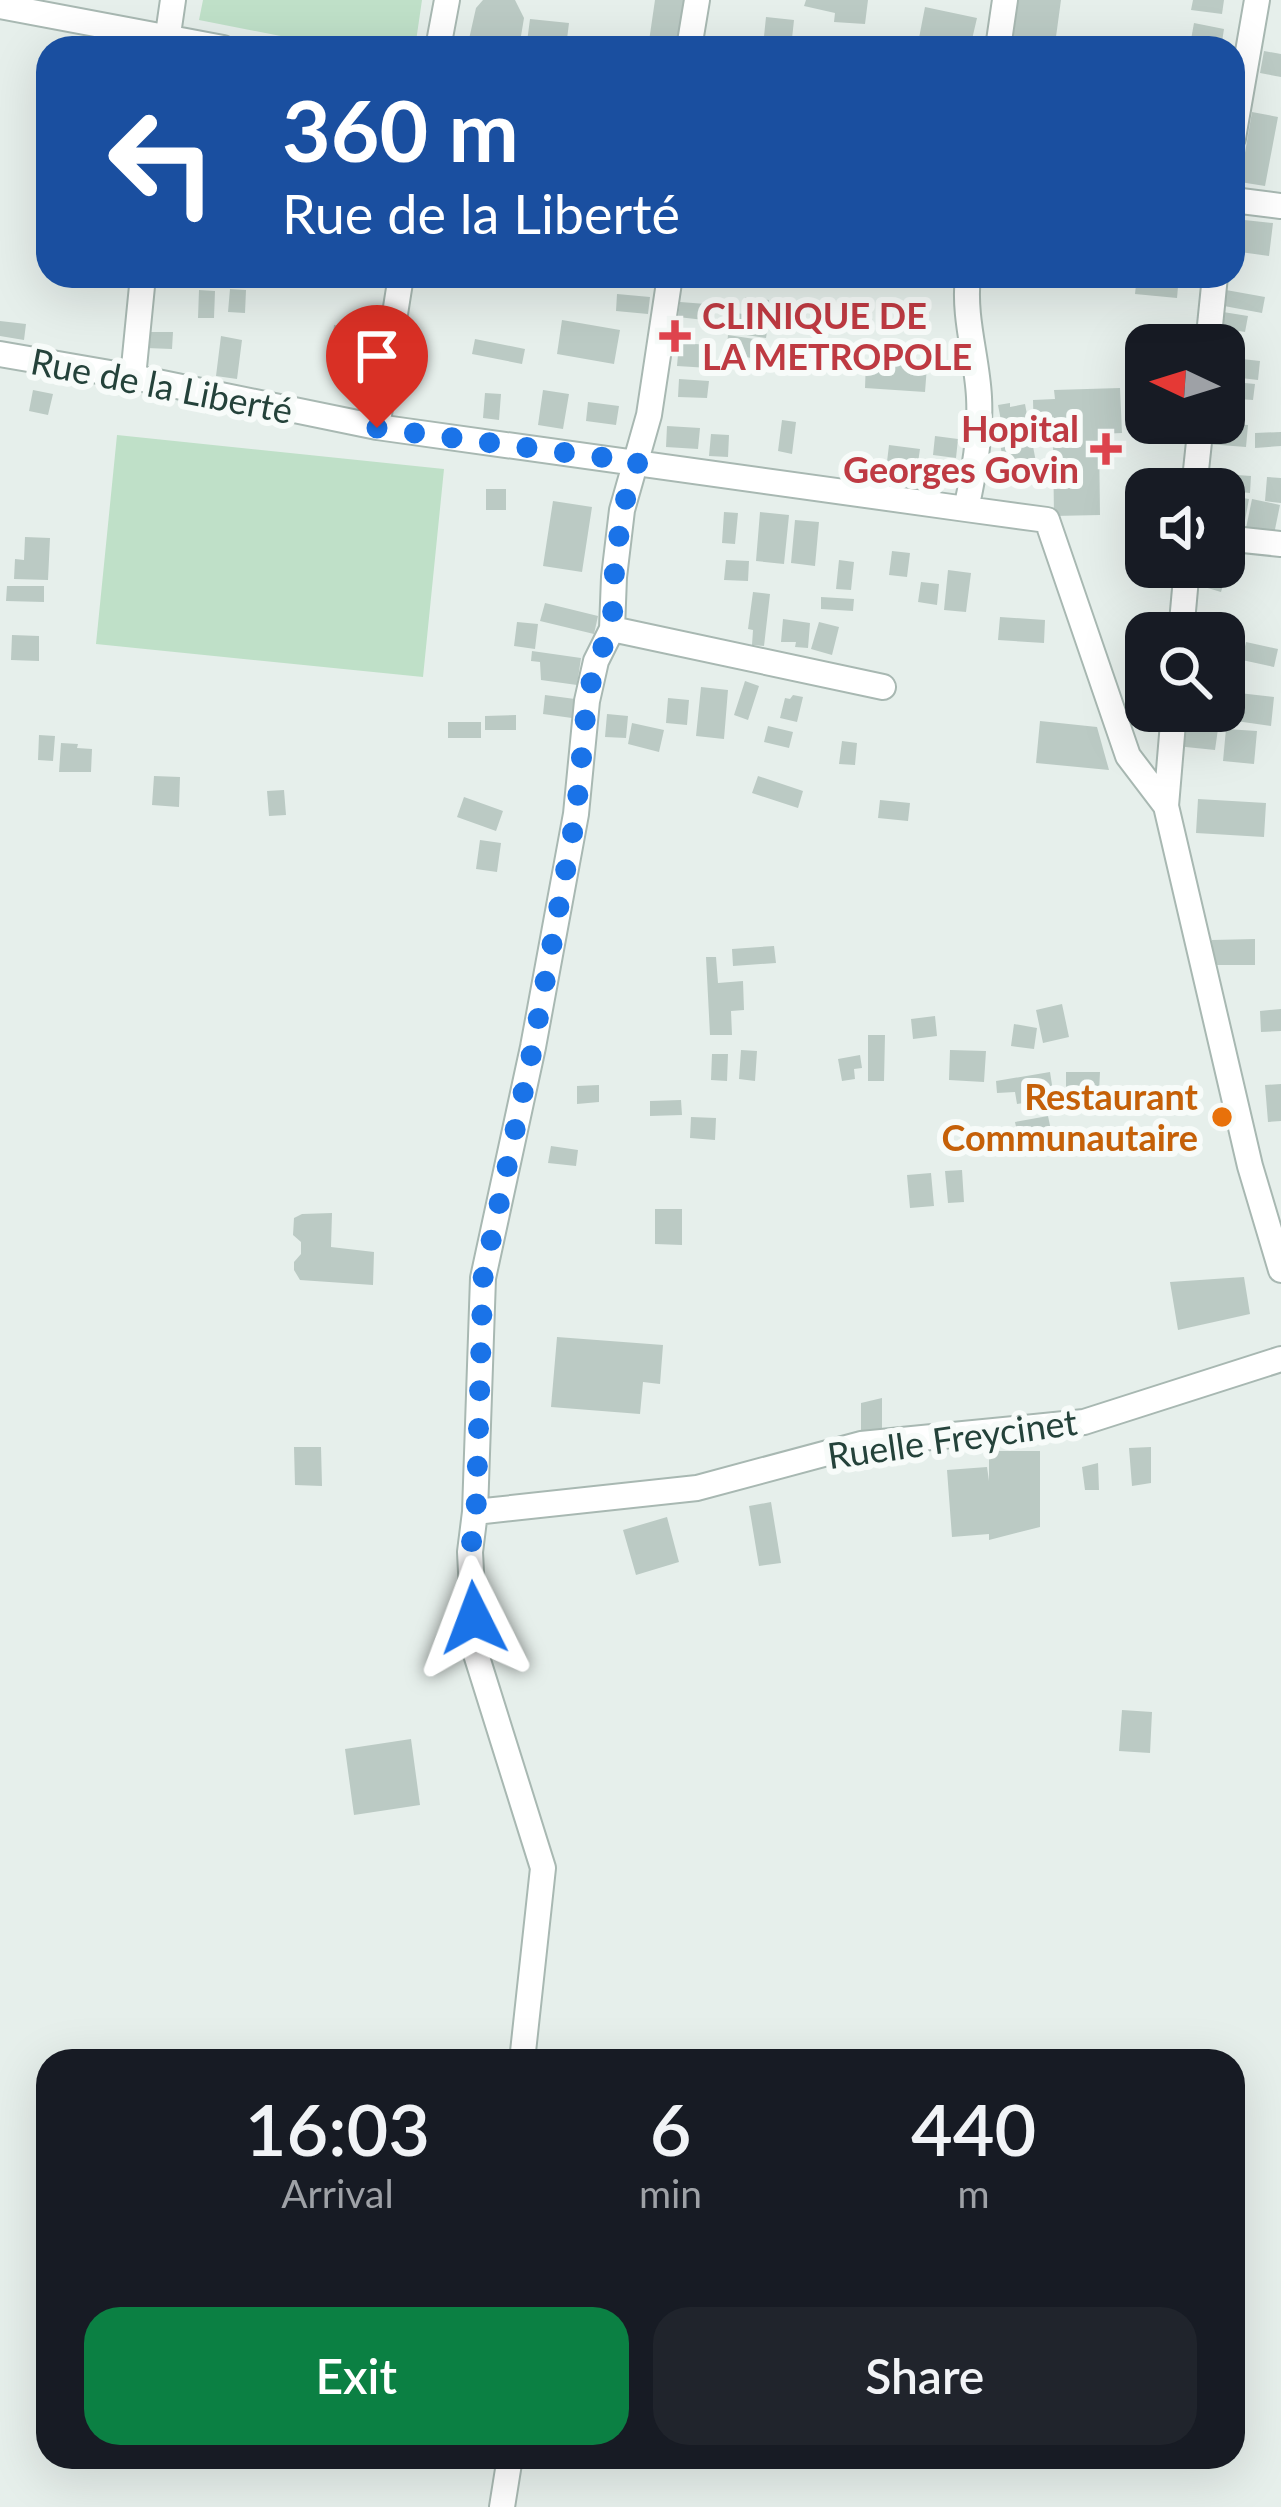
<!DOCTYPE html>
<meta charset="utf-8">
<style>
:root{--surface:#171b24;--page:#20242c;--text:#f1f3f6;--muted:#9ea1a6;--accent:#0b8043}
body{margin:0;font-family:Lato,sans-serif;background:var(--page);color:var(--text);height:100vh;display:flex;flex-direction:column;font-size:45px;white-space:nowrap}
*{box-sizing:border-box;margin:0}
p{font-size:39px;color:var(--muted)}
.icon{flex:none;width:66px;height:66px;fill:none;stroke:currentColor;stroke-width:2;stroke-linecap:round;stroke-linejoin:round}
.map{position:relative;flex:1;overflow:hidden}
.details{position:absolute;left:36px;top:2049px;width:1209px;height:420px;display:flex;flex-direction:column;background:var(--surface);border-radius:36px;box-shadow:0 12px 48px #0002}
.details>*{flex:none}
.hud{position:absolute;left:36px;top:36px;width:1209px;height:252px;border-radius:36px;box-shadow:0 12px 48px #0002;background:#1a4fa0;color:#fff;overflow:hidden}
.needle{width:78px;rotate:274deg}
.controls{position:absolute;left:1125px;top:324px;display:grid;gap:24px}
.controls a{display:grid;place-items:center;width:120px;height:120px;border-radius:24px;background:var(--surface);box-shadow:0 12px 48px #0002;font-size:60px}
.pin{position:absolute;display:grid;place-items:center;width:102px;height:102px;color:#fff;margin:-123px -51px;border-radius:50% 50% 50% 0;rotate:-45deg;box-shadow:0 0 12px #0007}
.pin .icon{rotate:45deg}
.me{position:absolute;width:132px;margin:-66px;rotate:357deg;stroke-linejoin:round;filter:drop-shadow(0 0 9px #0008)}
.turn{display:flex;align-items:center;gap:42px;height:252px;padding:0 48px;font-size:54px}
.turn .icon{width:156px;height:156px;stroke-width:2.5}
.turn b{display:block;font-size:84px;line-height:102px}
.eta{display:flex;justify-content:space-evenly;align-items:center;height:204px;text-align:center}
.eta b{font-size:72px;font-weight:600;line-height:84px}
.cta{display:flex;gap:24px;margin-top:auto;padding:24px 48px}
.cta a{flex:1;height:138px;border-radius:36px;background:var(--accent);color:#fff;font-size:48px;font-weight:600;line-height:138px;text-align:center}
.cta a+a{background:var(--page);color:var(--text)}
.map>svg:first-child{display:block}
.green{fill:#bfe0c8}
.building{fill:#bbcac4}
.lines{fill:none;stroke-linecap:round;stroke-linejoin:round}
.minor-casing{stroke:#a8b8b2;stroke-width:28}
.minor{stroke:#fff;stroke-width:24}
.route{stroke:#1a73e8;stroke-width:21;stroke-dasharray:0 37.8}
.health-dot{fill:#e0444e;stroke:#f7fbf9;stroke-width:4.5}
.food-dot{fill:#e8710a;stroke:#f7fbf9;stroke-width:4.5}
.labels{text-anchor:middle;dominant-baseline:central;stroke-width:12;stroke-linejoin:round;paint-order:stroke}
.health-label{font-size:36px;font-weight:bold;fill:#be3a42;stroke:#f7fbf9;text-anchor:start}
.street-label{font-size:36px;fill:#24423a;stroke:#f7fbf9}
.food-label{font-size:36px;font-weight:bold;fill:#c56008;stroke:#f7fbf9;text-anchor:end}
</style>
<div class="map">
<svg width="1281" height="2507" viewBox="0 0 1281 2507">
<rect width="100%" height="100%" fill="#e6efeb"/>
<path class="green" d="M 203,0 L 422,0 L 415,48 L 342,48 L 199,20 Z
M 117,435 L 444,469 L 423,677 L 96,644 Z"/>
<path class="building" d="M 483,0 L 515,0 L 524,18 L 519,48 L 467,48 L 476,8 Z
M 655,0 L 687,0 L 680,48 L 648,48 Z
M 806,0 L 868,0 L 865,24 L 834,22 L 835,13 L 804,6 Z
M 1018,0 L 1061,0 L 1055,44 L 1013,39 Z
M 1193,0 L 1224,0 L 1222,14 L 1191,10 Z
M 925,7 L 977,18 L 970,48 L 919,38 Z
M 766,17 L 794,20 L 791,48 L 763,46 Z
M 530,19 L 569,23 L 566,47 L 527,42 Z
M 1194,23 L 1224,29 L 1221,48 L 1190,45 Z
M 1264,51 L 1281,54 L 1281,77 L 1260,73 Z
M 1252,112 L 1278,117 L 1265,186 L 1240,182 Z
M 1235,219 L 1273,223 L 1269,256 L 1233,251 Z
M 891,276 L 944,276 L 943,287 L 891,285 Z
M 1137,276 L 1179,276 L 1177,298 L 1135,294 Z
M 230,289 L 246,290 L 245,313 L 228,312 Z
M 199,290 L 215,291 L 214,318 L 198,318 Z
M 1226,290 L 1265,297 L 1262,313 L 1224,306 Z
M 617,294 L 650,297 L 648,314 L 616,311 Z
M 745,297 L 769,300 L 767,316 L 743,312 Z
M 680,302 L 706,304 L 704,320 L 678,317 Z
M 730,312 L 769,318 L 766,338 L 727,332 Z
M 1223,312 L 1248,316 L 1245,332 L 1221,328 Z
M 562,320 L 620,330 L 614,364 L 557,354 Z
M 0,321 L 26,324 L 24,340 L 0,336 Z
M 334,325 L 366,328 L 364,346 L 332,343 Z
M 146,332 L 173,332 L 172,349 L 146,348 Z
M 728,335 L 761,340 L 759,350 L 753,349 L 752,358 L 737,356 L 738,347 L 727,345 Z
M 221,336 L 242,340 L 237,379 L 216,376 Z
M 475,339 L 525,349 L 522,364 L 472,354 Z
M 679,343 L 711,345 L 709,368 L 677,366 Z
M 1224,357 L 1260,361 L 1258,380 L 1224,376 Z
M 866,361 L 927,366 L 925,392 L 865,388 Z
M 679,379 L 709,381 L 707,398 L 678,397 Z
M 1224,381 L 1255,384 L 1253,400 L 1224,398 Z
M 1120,388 L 1122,433 L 1099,434 L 1100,515 L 1054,516 L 1053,441 L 1063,441 L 1063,437 L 1034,438 L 1033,400 L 1055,399 L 1054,390 Z
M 33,390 L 53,394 L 48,415 L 29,411 Z
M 543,390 L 569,394 L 563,429 L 538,425 Z
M 485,393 L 501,394 L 499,420 L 483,418 Z
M 588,402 L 619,406 L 616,425 L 586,421 Z
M 1010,403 L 1010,407 L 1025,404 L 1039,478 L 999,486 L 994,461 L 1003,460 L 998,432 L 1003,431 L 998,405 Z
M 782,420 L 796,422 L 792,454 L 778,451 Z
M 1208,423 L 1248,425 L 1246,447 L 1207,444 Z
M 667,426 L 700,428 L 698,449 L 666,447 Z
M 1281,432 L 1281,446 L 1255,448 L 1255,433 Z
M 711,434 L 729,435 L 728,457 L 709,456 Z
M 935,436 L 958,439 L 956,458 L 933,455 Z
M 889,445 L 920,449 L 914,490 L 884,487 Z
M 921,465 L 952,468 L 951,485 L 919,482 Z
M 1210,473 L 1251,476 L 1250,493 L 1209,489 Z
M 1267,477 L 1281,478 L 1281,503 L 1265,501 Z
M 486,489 L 506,489 L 506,510 L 486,510 Z
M 1224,495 L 1249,499 L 1243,531 L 1224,527 Z
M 1252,499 L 1280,505 L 1273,539 L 1245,533 Z
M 553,501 L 592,507 L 582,572 L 543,566 Z
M 724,512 L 738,513 L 735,544 L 722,543 Z
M 760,512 L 789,515 L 784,564 L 756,561 Z
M 795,520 L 819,522 L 815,566 L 791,563 Z
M 25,537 L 50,538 L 48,580 L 14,579 L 15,559 L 24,560 Z
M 892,551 L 910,553 L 907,577 L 889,575 Z
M 726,560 L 749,561 L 748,581 L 724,580 Z
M 839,560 L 854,562 L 851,590 L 836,589 Z
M 1224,563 L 1229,565 L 1221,592 L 1201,586 L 1206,567 L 1224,567 Z
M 948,570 L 971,573 L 966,612 L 944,610 Z
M 921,582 L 939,584 L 937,605 L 918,602 Z
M 7,586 L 44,586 L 44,602 L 6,601 Z
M 753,592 L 770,594 L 764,646 L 752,645 L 753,630 L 748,629 Z
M 821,597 L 854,599 L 853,611 L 821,609 Z
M 545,603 L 598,616 L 594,634 L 540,621 Z
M 1000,617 L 1045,620 L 1044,643 L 998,640 Z
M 783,619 L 810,623 L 808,648 L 795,647 L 796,642 L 781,642 Z
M 517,622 L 538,624 L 535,649 L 514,646 Z
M 819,622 L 839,627 L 832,655 L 811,649 Z
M 12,635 L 39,636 L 39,661 L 11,660 Z
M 1246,642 L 1278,649 L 1274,667 L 1242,660 Z
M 532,651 L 581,658 L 577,685 L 541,680 L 540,662 L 531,661 Z
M 745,681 L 759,686 L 748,720 L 734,715 Z
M 701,687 L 728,690 L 724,739 L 696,736 Z
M 1239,693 L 1274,697 L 1271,726 L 1236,721 Z
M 545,695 L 575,699 L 572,718 L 543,714 Z
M 793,695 L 803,697 L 797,722 L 780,718 L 785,698 L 790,699 Z
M 668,698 L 689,700 L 687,725 L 666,723 Z
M 607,714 L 628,716 L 626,738 L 605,737 Z
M 516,715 L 516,730 L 485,730 L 485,716 Z
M 1040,721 L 1097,727 L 1109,770 L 1036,763 Z
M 448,722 L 481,722 L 481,738 L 448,738 Z
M 632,723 L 664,730 L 659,752 L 628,744 Z
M 1179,725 L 1218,729 L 1215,750 L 1176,746 Z
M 768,726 L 793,732 L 789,748 L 764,742 Z
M 1226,729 L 1257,731 L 1254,764 L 1223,761 Z
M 39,735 L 55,736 L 53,761 L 38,760 Z
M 842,741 L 857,743 L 855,765 L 839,764 Z
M 61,743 L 78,744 L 77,748 L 92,749 L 91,772 L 59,772 Z
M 154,776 L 180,777 L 179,807 L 152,805 Z
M 758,776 L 803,791 L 798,808 L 752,793 Z
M 284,790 L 286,815 L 269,816 L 267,791 Z
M 464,797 L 503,811 L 496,831 L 457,817 Z
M 1198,799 L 1266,803 L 1264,837 L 1196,833 Z
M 880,800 L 910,803 L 908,821 L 878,818 Z
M 480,840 L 501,843 L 497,872 L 476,869 Z
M 1255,939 L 1255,965 L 1213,965 L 1212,940 Z
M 774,946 L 776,963 L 733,966 L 732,949 Z
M 706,957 L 716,957 L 718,983 L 743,981 L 744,1010 L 731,1011 L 732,1035 L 710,1035 Z
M 1062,1004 L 1069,1037 L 1043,1043 L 1036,1010 Z
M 1281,1009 L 1281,1031 L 1261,1032 L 1260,1011 Z
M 935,1016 L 937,1036 L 913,1039 L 911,1019 Z
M 1014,1024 L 1037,1028 L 1034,1049 L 1011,1046 Z
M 868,1035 L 885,1035 L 884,1081 L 868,1081 Z
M 741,1050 L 757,1051 L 755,1081 L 739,1079 Z
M 950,1050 L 986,1051 L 984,1082 L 949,1080 Z
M 712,1054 L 728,1054 L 727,1081 L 711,1080 Z
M 860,1055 L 862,1068 L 854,1069 L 855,1079 L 842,1081 L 838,1059 Z
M 1050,1072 L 1054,1098 L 1017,1104 L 1015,1092 L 997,1093 L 996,1081 Z
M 1066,1072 L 1100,1072 L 1099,1092 L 1066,1092 Z
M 1281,1084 L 1281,1121 L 1268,1122 L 1265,1085 Z
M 599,1085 L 599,1102 L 577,1104 L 577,1086 Z
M 681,1100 L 682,1115 L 650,1116 L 650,1101 Z
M 1048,1116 L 1052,1135 L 1019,1141 L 1015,1122 Z
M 691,1117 L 716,1118 L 715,1140 L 690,1138 Z
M 551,1146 L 578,1150 L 576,1166 L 548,1163 Z
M 962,1170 L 964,1202 L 948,1203 L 945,1171 Z
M 931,1173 L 934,1206 L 910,1208 L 907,1175 Z
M 655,1209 L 682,1209 L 682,1245 L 655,1244 Z
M 332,1213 L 331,1247 L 374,1252 L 373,1285 L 300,1280 L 294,1270 L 294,1262 L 301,1254 L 301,1242 L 293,1235 L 294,1218 L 302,1214 Z
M 1244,1277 L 1250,1314 L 1178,1330 L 1170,1282 Z
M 557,1337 L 663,1345 L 660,1384 L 643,1382 L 640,1414 L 551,1407 Z
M 882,1398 L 882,1434 L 861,1434 L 861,1403 Z
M 294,1447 L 321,1447 L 322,1486 L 295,1485 Z
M 1151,1447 L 1151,1483 L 1132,1486 L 1129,1448 Z
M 989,1451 L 1040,1451 L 1040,1527 L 989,1540 L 989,1534 L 952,1537 L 947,1470 L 987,1467 L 989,1481 Z
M 1098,1463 L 1099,1490 L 1085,1490 L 1082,1467 Z
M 771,1502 L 781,1563 L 759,1566 L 749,1506 Z
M 667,1517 L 679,1562 L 636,1575 L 623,1530 Z
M 1122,1710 L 1152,1712 L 1150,1753 L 1119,1751 Z
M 411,1739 L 420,1805 L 354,1815 L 345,1749 Z"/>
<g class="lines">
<g class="minor-casing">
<path id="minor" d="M 0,6 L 223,48
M 166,48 L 173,0
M 438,48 L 447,0
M 689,48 L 697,0
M 998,48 L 1005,0
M 1233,138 L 1257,0
M 1233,200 L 1281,206
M 968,276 C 963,317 977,357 979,397 C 981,435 974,473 966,509 L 1047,520 L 1128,756 L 1166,806
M 1208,345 L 1215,276
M 0,354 L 133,377 L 377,427 L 966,509
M 133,377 L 143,276
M 377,427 L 401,276
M 1194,489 L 1201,423
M 1224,538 L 1281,544
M 612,629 L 883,687
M 1181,633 L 1187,567
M 1174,711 L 1166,806 L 1250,1166 L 1281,1270
M 475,1512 L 697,1488 L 861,1444 L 1084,1422 L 1281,1359
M 522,2061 L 543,1868 L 475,1651 L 470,1552 L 475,1512 L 483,1278 L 533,1047 L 576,814 L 587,701 L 596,661 L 612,629 L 614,577 L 622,510 L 649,415 L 670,276
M 502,2507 L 510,2457"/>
</g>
<use href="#minor" class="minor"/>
</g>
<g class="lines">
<path class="route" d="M 377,428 L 638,462 L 622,510 L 614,577 L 612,629 L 596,661 L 587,701 L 576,814 L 533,1047 L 483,1278 L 476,1512 L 470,1552 L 474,1618"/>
</g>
<g class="health-dot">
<path d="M669 318h12v12h12v12h-12v12h-12v-12h-12v-12h12z"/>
<path d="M1100 431h12v12h12v12h-12v12h-12v-12h-12v-12h12z"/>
</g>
<circle class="food-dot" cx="1222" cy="1117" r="12"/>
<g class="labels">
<g class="health-label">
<text x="702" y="315">CLINIQUE DE<tspan x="702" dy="41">LA METROPOLE</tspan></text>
<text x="1079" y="428" text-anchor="end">Hopital<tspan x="1079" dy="41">Georges Govin</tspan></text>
</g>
<g class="street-label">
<text transform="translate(162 385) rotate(11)">Rue de la Liberté</text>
<text transform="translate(952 1438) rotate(-8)">Ruelle Freycinet</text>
</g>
<g class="food-label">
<text x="1198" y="1096">Restaurant<tspan x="1198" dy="41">Communautaire</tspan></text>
</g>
</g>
</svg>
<div class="controls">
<a><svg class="needle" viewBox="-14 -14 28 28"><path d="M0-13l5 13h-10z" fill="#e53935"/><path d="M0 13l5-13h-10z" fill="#9ea1a6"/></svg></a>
<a><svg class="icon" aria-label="sound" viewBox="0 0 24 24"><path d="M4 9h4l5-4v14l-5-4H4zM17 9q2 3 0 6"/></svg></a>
<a><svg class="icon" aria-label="search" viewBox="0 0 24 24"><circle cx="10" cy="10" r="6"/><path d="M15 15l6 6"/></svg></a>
</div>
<div class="pin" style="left:377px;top:428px;background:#d93025"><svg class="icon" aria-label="arrive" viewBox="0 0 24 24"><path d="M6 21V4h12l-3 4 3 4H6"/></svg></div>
<svg class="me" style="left:474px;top:1618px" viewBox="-20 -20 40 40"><path d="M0-17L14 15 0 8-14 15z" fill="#1a73e8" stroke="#fff" stroke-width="4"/></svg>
<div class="hud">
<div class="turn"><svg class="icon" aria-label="left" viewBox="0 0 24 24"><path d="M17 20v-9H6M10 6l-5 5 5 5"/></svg><div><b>360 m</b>Rue de la Liberté</div></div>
</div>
<section class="details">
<div class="eta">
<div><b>16:03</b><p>Arrival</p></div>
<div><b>6</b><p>min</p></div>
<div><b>440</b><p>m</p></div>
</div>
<div class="cta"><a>Exit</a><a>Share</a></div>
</section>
</div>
